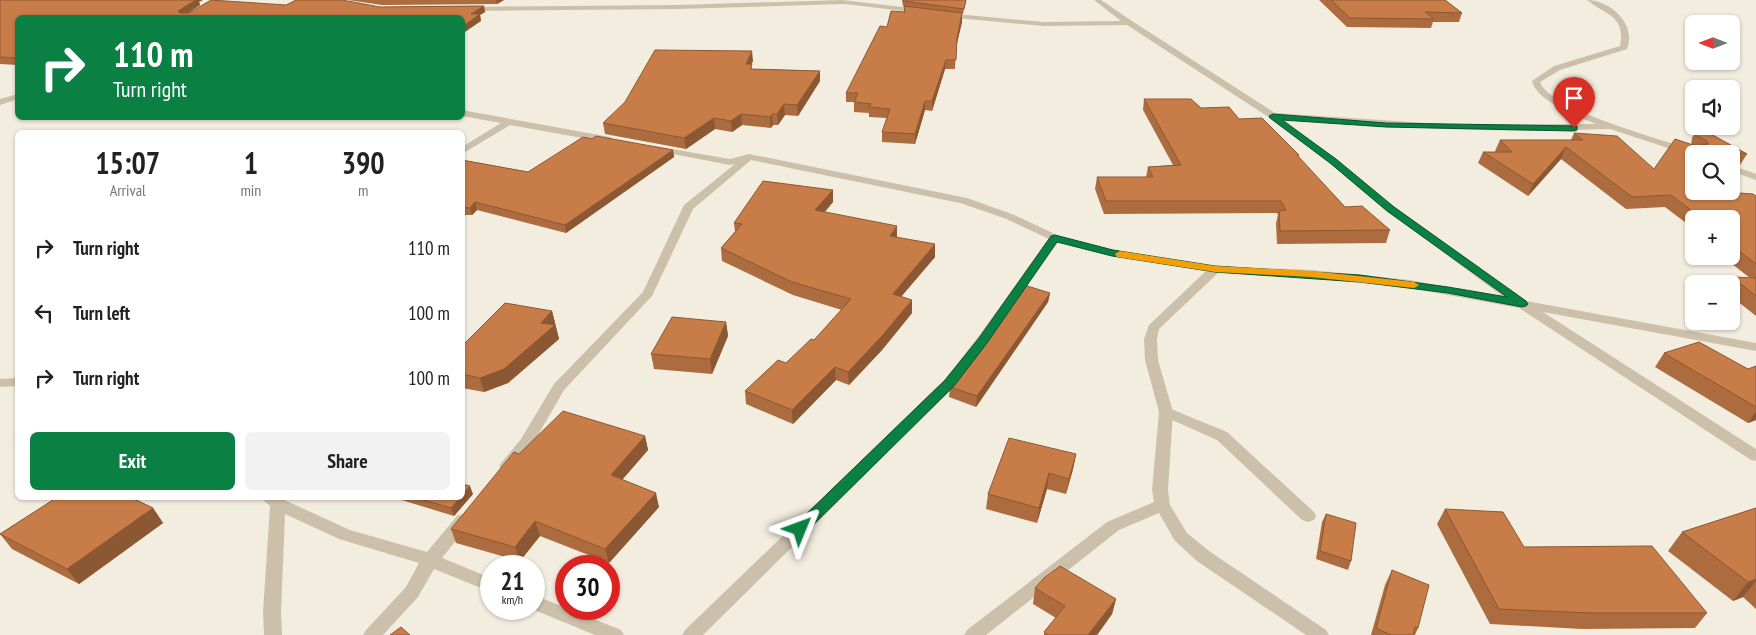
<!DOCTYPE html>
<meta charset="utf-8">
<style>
:root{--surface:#fff;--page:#f2f2f2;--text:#222;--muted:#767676;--accent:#0b8043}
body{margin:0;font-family:"PT Sans Narrow",sans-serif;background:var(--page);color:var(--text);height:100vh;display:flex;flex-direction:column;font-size:19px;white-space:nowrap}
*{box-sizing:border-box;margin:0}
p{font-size:16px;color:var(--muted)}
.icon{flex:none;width:28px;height:28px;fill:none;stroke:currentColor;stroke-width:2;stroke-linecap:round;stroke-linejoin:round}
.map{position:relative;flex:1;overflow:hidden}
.panel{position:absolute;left:15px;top:130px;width:450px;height:370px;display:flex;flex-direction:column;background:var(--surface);border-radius:8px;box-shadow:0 1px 4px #0004}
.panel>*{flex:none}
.guide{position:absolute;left:15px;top:15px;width:450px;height:105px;border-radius:8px;box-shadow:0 1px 4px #0004;background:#0b8043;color:#fff;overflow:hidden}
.needle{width:32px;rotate:270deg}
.controls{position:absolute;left:1685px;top:15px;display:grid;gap:10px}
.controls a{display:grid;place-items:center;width:55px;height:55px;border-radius:8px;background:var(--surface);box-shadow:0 1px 4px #0004;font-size:25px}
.speed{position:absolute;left:480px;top:555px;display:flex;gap:10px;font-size:25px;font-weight:700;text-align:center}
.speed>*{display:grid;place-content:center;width:65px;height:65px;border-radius:50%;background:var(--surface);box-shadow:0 1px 4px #0004;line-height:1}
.speed small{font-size:12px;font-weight:400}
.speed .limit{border:8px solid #d22;background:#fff;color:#111}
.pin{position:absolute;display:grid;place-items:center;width:42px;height:42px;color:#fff;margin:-51px -21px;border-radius:50% 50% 50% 0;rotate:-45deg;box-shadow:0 0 5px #0007}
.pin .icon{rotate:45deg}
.me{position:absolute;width:55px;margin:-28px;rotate:46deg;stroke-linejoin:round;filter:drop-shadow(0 0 4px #0008)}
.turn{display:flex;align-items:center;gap:18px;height:105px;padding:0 15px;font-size:22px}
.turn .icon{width:65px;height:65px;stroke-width:2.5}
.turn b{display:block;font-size:35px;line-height:42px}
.eta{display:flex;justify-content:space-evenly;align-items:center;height:85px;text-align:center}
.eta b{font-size:30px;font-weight:600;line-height:35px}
.primary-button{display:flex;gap:10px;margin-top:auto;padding:10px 15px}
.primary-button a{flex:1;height:58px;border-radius:8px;background:var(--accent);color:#fff;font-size:20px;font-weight:600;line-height:58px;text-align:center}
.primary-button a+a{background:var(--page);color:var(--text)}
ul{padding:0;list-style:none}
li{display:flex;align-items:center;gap:15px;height:65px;padding:0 15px}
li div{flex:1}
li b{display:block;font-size:19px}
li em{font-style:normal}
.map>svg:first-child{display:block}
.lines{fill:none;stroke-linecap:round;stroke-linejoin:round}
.service{fill:#ccc0ab;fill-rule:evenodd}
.minor{fill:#ccc0ab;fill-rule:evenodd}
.wall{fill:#ac6c3f}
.shaded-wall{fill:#8c5833}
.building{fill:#c87d49;stroke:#8c5833}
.route{fill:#0b8043;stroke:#07532c}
.slow{fill:#f59e0b}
</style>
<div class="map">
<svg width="1756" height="635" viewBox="0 0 1756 635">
<rect width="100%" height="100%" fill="#f3eddf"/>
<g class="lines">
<path class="service" d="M 1166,407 L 1227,432 L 1314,512 L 1316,516 L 1314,520 L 1308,522 L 1302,520 L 1217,440 L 1161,415 L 1159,412 L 1161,409 Z"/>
<path class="minor" d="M 842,0 L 920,9 L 924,11 L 920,13 L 845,4 L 677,9 L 468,11 L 464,9 L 468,7 L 677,5 Z
M 1094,0 L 1101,0 L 1132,21 L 1275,113 L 1442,124 L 1596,124 C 1579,117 1536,101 1532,81 L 1554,66 L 1620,46 C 1626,15 1605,15 1587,0 C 1610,0 1637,24 1627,49 L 1560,70 L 1540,82 C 1547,106 1640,133 1664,141 C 1675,144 1691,147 1700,154 L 1694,154 L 1694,157 L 1692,156 L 1610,129 L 1527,131 L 1442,129 L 1283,119 L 1336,159 L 1395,207 L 1526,301 L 1756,343 L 1756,351 L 1543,312 L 1756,449 L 1756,461 L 1751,460 L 1519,308 L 1410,288 L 1311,278 L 1218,273 L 1159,329 L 1157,339 L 1158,360 L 1173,412 L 1168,490 L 1170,505 L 1187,533 L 1209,551 L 1326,630 L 1329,635 L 1306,635 L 1197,561 L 1175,541 L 1159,513 L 1119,530 L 986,635 L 964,635 L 967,630 L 1107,522 L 1154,502 L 1152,490 L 1159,412 L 1145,360 L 1144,339 L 1149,325 L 1206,271 L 1112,256 L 1058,242 L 955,386 L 703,635 L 682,635 L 685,630 L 945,380 L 978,337 L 1049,239 L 1004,218 L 960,203 L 751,160 L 693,209 L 652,296 L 564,390 L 531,447 L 512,470 L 507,471 L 502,470 L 499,466 L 502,462 L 521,439 L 554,384 L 643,292 L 684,205 L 735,164 L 730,165 L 657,151 L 654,150 L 654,146 L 730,159 L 749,154 L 967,198 L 1012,214 L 1059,236 L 1112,250 L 1215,266 L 1311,270 L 1410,280 L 1505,298 L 1387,211 L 1330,163 L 1270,118 L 1127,25 L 1044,26 L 945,17 L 941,15 L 945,13 L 1044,22 L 1121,21 Z
M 18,94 L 18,99 L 0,105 L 0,99 Z
M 462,110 L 610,137 L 615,140 L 610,143 L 510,125 L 462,154 L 462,147 L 501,123 L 462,116 Z
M 1731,165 L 1756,174 L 1756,180 L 1731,171 Z
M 18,378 L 18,386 L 0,387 L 0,379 Z
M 261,498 L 280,498 L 350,530 L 427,552 L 457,516 L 463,514 L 469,516 L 471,520 L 469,524 L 442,558 L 491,578 L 491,592 L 434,569 L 418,597 L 383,635 L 363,635 L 366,630 L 406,587 L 419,563 L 339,539 L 285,514 L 281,612 L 282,635 L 264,635 L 263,612 L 270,506 Z
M 534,595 L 621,630 L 624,635 L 595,635 L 532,609 L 534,609 Z"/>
</g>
<path class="wall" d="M 0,0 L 199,2 L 200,5 L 188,13 L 286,5 L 380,7 L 484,6 L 485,12 L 480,15 L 481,21 L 18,18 L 18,65 L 0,64 Z
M 348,0 L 504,0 L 497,4 L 382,5 Z
M 902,0 L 966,0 L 963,14 L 962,14 L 962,22 L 956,47 L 955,69 L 945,69 L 932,111 L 925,110 L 915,144 L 882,142 L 882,132 L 887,118 L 869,117 L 869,113 L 854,112 L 854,102 L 846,102 L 846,93 L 887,27 L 904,12 L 904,6 L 903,6 Z
M 1319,0 L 1445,0 L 1462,13 L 1459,22 L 1433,22 L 1431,28 L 1347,27 Z
M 753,61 L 751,64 L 752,69 L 820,71 L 820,81 L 798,116 L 785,115 L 778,125 L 773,125 L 771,128 L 742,125 L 732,132 L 715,129 L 686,149 L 605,134 L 603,123 Z
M 1144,99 L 1201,108 L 1239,119 L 1299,155 L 1298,157 L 1345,207 L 1390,230 L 1386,243 L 1277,244 L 1276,223 L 1278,215 L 1277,213 L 1104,214 L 1095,189 L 1097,177 L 1146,177 L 1148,167 L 1173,165 L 1143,110 Z
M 1698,127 L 1747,154 L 1740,165 L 1737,165 L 1731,174 L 1731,154 L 1715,192 L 1756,196 L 1756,316 L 1731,296 L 1731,284 L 1727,284 L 1732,277 L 1750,278 L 1727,260 L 1729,257 L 1728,256 L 1731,256 L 1731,219 L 1694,219 L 1694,229 L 1665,207 L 1626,209 L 1561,159 L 1528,196 L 1478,163 L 1483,152 L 1496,152 L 1495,151 L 1500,140 L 1571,140 L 1574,133 L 1654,169 L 1691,145 L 1692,138 Z
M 592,139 L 673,150 L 674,157 L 566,233 L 477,210 L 472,215 L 462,215 L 462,160 L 528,172 Z
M 833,190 L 833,202 L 825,212 L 897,237 L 935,257 L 901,297 L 912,313 L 882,350 L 849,385 L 836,380 L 793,424 L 746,404 L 745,391 L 786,363 L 814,340 L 842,310 L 793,295 L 722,261 L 721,248 L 735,232 L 734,223 Z
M 1050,293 L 1048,302 L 976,407 L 949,397 L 950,387 Z
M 552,311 L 559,339 L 508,383 L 484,392 L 462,388 L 462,346 Z
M 726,322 L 728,336 L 712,374 L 654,369 L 651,354 Z
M 1664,353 L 1748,369 L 1756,366 L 1756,420 L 1748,423 L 1655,367 Z
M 645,436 L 648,450 L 622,480 L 659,507 L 609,563 L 540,536 L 520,561 L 456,543 L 451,529 L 519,454 Z
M 1076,454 L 1073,469 L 1066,494 L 1047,489 L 1037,523 L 986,509 L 988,494 Z
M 473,494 L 454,516 L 395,498 L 462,498 Z
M 56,498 L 132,498 L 153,508 L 163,523 L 79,584 L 12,549 L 0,534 Z
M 1756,508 L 1756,609 L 1743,597 L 1733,601 L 1668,551 L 1682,532 Z
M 1445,509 L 1524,547 L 1707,613 L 1695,628 L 1582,629 L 1490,624 L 1437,524 Z
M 1326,514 L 1351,561 L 1348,570 L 1316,559 L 1322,522 Z
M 1392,570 L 1418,628 L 1415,635 L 1371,635 L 1385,585 Z
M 1035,588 L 1116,599 L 1112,614 L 1097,635 L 1044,635 L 1044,632 L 1056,618 L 1033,604 Z"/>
<path class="shaded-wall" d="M 192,0 L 203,0 L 199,2 L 200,5 L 181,18 L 178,11 Z
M 496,0 L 504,0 L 497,4 Z
M 484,6 L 485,12 L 480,15 L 481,21 L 462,34 L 462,27 L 471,14 Z
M 962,13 L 962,22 L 956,47 L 957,38 Z
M 752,51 L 753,61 L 747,74 L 746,64 Z
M 946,60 L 945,69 L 932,111 L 932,101 Z
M 820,71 L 820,81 L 798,116 L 797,105 Z
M 925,101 L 925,110 L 915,144 L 915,134 Z
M 784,104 L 785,115 L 778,125 L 777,114 Z
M 741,114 L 742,125 L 732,132 L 731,121 Z
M 772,114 L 773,125 L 771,128 L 770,117 Z
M 714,118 L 715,129 L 686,149 L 684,138 Z
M 1566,147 L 1561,159 L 1528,196 L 1533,184 Z
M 673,150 L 674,157 L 566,233 L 565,225 Z
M 1739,162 L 1732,173 L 1731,174 L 1731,170 Z
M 833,190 L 833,202 L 815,222 L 815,210 Z
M 475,202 L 477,210 L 472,215 L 470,208 Z
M 897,226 L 897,238 L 890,236 Z
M 935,244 L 935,257 L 892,307 L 893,294 Z
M 1050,293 L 1048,302 L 976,407 L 977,396 Z
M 912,300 L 912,313 L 882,350 L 849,385 L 848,372 Z
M 552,311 L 559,339 L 508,383 L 484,392 L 480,378 L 541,323 Z
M 726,322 L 728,336 L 712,374 L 710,359 Z
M 835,367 L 836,380 L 793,424 L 792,410 Z
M 1756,411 L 1756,420 L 1748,423 Z
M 645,436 L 648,450 L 614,489 L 611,475 Z
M 1076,454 L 1073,469 L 1066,494 L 1069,479 Z
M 1049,473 L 1047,489 L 1037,523 L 1039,508 Z
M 470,486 L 473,494 L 454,516 L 451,508 L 460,498 L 462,498 L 462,495 Z
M 656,493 L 659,507 L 609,563 L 605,549 Z
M 153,508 L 163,523 L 79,584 L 67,569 Z
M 535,521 L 540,536 L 520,561 L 515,547 Z
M 1756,579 L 1756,581 L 1743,597 L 1733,601 L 1748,582 Z
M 1116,599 L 1112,614 L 1097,635 L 1088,635 Z"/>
<path class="building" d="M 0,0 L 196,0 L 178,11 L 180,13 L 189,13 L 211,0 L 286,5 L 296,0 L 342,0 L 380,7 L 484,6 L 471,14 L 480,14 L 462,27 L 462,18 L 18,18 L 18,58 L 0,57 Z
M 903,0 L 966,0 L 964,9 L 903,1 Z
M 1331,0 L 1445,0 L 1462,13 L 1425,12 L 1434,19 L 1350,18 Z
M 904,6 L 962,13 L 957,38 L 956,60 L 946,60 L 932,101 L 925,101 L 915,134 L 882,132 L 890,109 L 869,107 L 871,104 L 854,102 L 858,93 L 846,93 L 880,26 L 887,27 L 891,11 L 905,12 Z
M 655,50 L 752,51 L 746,64 L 752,64 L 750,69 L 820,71 L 797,105 L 784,104 L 777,114 L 772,114 L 770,117 L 741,114 L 731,121 L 714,118 L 684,138 L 603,123 L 625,102 Z
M 1144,99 L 1191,99 L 1201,108 L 1229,107 L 1239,119 L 1262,118 L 1299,155 L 1297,155 L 1345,207 L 1362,206 L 1390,230 L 1280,231 L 1279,211 L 1286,210 L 1281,201 L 1106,201 L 1097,177 L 1153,177 L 1148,167 L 1181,165 Z
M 1698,127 L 1747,154 L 1736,152 L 1736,160 L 1739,162 L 1731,170 L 1731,154 L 1694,154 L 1694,191 L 1711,191 L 1753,194 L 1756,196 L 1756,264 L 1734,247 L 1740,247 L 1731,241 L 1731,219 L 1703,219 L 1671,195 L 1632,197 L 1566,147 L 1533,184 L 1483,152 L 1512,152 L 1500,140 L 1583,140 L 1574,133 L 1617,136 L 1654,169 L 1675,139 L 1699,147 L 1702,145 L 1708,144 L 1707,141 L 1697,136 Z
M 596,136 L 673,150 L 565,225 L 475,202 L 470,208 L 462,207 L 462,160 L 528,172 L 583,137 L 592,139 Z
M 763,181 L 833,190 L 815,210 L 897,226 L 890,236 L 935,244 L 893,294 L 912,300 L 882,336 L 848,372 L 835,367 L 792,410 L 745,391 L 778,360 L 786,363 L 811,339 L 814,340 L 851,299 L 792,282 L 721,248 L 742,224 L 734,223 Z
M 1732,277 L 1756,278 L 1756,296 Z
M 1024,285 L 1050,293 L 977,396 L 950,387 Z
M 505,303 L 552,311 L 541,323 L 555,325 L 504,369 L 480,378 L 462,374 L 462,354 L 464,352 L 462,350 L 462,346 Z
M 672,317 L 726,322 L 710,359 L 651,354 Z
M 1699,342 L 1748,369 L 1756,366 L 1756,407 L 1664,353 Z
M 563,411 L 645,436 L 611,475 L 656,493 L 605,549 L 535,521 L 515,547 L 451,529 L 514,452 L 519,454 Z
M 1009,438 L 1076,454 L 1069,479 L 1049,473 L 1039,508 L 988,494 Z
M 462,484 L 470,486 L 462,495 Z
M 56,498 L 132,498 L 153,508 L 67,569 L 0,534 Z
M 417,498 L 460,498 L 451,508 Z
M 1756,508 L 1756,579 L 1748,582 L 1682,532 Z
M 1445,509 L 1503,512 L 1524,547 L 1652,546 L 1707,613 L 1592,613 L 1499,609 Z
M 1326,514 L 1356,523 L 1351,561 L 1320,551 Z
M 1060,566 L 1116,599 L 1088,635 L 1048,635 L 1044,632 L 1065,606 L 1035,588 L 1044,578 Z
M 1392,570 L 1429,585 L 1418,628 L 1415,627 L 1413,635 L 1391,635 L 1376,628 Z
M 401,627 L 410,635 L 390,635 Z"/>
<path class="route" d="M 1273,114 L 1386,123 L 1577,126 L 1577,130 L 1574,131 L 1386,127 L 1282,120 L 1336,159 L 1394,207 L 1526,301 L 1528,304 L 1526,306 L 1522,307 L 1448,293 L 1360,282 L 1215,272 L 1112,256 L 1057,242 L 987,343 L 954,386 L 805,533 L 800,535 L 795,533 L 793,529 L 795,525 L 945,380 L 979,338 L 1051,236 L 1055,235 L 1113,250 L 1215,266 L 1360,275 L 1448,287 L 1507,297 L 1387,211 L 1330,163 L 1270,118 L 1269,116 Z"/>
<path class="slow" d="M 1120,251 L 1215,266 L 1311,271 L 1414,282 L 1419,285 L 1414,288 L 1311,277 L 1215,272 L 1117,257 L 1115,254 Z"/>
</svg>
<div class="controls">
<a><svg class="needle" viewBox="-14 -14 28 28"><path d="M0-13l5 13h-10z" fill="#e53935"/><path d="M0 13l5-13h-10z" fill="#767676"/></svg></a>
<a><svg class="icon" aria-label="sound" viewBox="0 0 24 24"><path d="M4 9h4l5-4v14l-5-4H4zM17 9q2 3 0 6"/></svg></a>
<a><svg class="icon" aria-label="search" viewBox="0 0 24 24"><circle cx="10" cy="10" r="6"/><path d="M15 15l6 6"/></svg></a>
<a>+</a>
<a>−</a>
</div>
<div class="speed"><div>21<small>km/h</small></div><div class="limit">30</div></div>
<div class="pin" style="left:1574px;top:128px;background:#d93025"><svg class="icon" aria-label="arrive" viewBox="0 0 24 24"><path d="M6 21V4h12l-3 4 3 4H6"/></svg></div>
<svg class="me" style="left:800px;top:529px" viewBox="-20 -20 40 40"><path d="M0-17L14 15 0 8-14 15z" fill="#0b8043" stroke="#fff" stroke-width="4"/></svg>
<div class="guide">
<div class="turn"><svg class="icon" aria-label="right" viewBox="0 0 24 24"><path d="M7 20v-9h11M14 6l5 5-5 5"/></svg><div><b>110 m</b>Turn right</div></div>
</div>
<section class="panel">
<div class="eta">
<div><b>15:07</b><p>Arrival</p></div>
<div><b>1</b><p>min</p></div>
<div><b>390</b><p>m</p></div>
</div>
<ul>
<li><svg class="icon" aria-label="right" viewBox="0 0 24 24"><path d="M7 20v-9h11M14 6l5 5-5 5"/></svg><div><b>Turn right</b></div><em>110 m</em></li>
<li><svg class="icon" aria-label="left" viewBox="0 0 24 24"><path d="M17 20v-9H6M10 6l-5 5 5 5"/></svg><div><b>Turn left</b></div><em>100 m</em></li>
<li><svg class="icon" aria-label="right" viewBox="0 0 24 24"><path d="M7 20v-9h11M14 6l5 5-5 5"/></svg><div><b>Turn right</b></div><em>100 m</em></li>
</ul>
<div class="primary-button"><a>Exit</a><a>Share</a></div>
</section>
</div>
